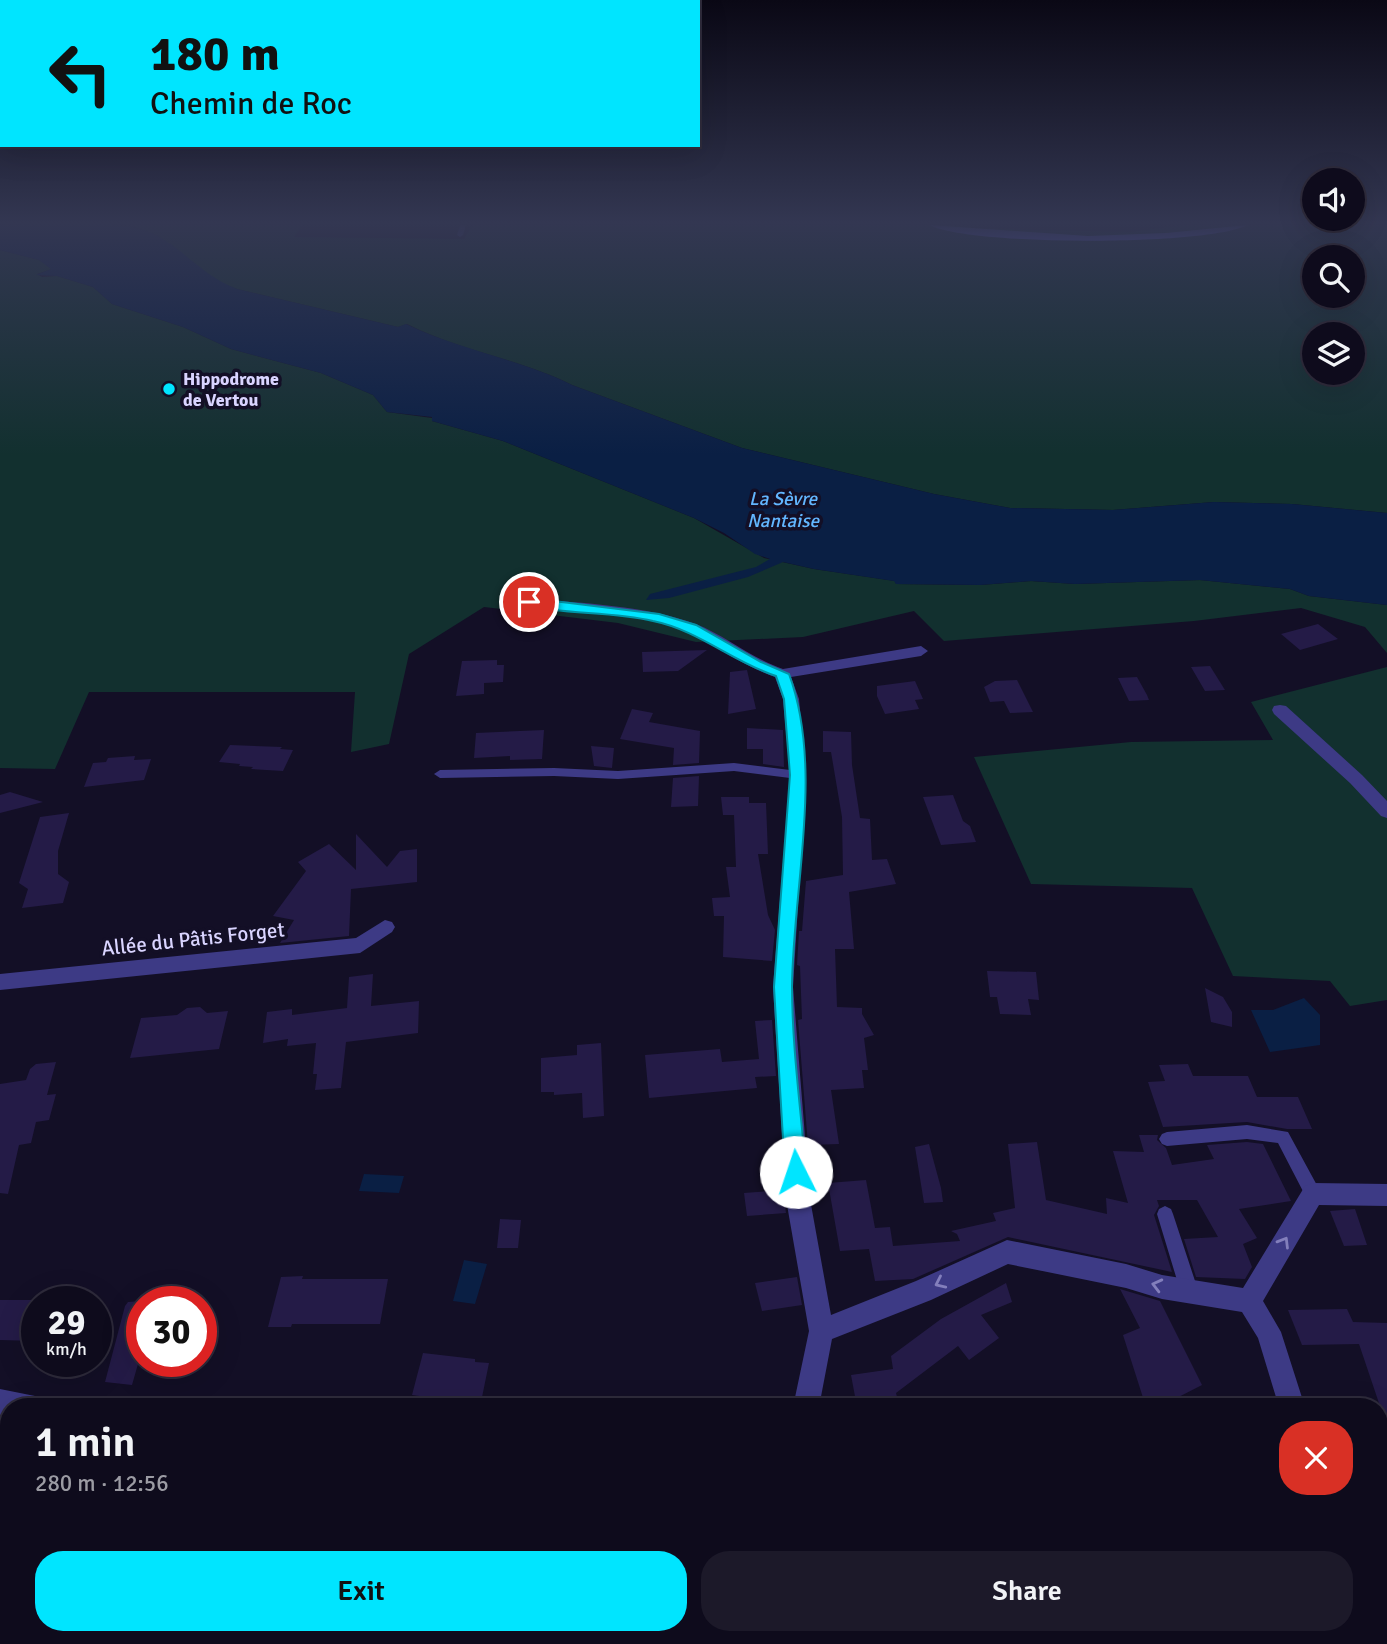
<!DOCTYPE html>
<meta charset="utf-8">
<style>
:root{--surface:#0e0b1c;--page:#1c1929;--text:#f1f3f6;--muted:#9b9ba3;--line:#2e2b3b;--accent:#00e5ff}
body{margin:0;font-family:Signika,sans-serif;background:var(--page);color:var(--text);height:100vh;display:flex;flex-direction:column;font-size:26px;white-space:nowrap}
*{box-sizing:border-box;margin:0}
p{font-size:23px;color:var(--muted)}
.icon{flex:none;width:38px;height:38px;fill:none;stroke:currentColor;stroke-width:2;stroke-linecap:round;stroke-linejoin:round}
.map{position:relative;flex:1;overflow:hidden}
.details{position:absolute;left:0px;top:1398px;width:1388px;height:247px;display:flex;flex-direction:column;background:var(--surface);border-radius:28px 28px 0 0;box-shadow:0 7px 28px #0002,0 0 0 2px var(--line)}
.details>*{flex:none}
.guide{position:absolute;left:0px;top:0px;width:700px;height:147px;box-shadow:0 7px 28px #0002,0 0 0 2px var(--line);background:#00e5ff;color:#111;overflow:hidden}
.controls{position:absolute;left:1302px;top:168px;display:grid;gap:14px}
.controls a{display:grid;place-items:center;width:63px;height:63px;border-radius:50%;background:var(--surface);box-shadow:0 7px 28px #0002,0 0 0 2px var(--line);font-size:35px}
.speed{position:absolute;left:21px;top:1286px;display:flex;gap:14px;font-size:35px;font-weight:700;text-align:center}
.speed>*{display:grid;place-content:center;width:91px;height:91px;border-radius:50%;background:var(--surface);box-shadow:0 7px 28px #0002,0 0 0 2px var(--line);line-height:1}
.speed small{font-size:18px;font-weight:400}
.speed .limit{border:10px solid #d22;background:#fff;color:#111}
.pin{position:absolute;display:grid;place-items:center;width:60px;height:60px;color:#fff;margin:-30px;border:4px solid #fff;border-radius:50%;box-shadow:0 2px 7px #0007}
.me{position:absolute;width:77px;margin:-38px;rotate:356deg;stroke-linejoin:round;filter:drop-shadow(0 0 5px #0008)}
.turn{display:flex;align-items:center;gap:24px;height:147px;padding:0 35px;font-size:32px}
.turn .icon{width:91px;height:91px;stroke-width:2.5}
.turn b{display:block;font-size:49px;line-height:60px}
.round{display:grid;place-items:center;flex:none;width:74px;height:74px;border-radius:28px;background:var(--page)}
.headline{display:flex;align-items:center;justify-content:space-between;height:119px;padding:0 35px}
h1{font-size:42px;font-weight:600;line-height:52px}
.button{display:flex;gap:14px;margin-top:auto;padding:14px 35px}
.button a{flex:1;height:80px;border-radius:28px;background:var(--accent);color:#111;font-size:28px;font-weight:600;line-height:80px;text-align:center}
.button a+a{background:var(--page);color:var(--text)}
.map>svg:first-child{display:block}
.green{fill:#12302f;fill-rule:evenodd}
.water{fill:#0a1f44}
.building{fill:#241b47}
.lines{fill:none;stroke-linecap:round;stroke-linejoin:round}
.lane{fill:#3d3a85;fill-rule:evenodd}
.street{fill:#3d3a85;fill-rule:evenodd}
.secondary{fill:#6f6bff;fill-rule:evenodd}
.oneway{stroke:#837fbc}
.route{fill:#00e5ff;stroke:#0095a6;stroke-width:2}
.poi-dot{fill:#00e5ff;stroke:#130f26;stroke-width:2.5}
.labels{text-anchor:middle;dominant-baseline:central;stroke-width:7;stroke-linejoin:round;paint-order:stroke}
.far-poi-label{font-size:18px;font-weight:bold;fill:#d9d4ff;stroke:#130f26;text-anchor:start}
.far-water-label{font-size:19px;font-style:italic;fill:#62b6ff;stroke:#130f26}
.street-label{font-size:21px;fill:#d9d4ff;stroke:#130f26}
</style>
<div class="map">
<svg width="1387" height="1644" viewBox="0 0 1387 1644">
<rect width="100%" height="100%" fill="#130f26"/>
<path class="green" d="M 130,225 L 302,225 L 294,237 L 464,239 L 472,225 L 952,225 L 971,228 L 1130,232 L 1184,225 L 1387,225 L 1387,513 L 1292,504 L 1214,502 L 1113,510 L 1010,508 L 934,494 L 742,448 L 572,385 C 520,359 460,351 407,324 L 398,327 L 237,289 L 215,281 L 157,235 ZM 1314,257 L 1353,257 L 1353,296 L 1314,296 ZM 1314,334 L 1353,334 L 1353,373 L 1314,373 Z
M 0,250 L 39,260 L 52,269 L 37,274 L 42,277 L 57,276 L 93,287 L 112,304 L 183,327 L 231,349 L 321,373 L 373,395 L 387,412 L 432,418 L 432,421 L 503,441 L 694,518 L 764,558 L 814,569 L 895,581 L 896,584 L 980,585 L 1031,581 L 1075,584 L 1200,580 L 1290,589 L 1309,596 L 1387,605 L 1387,653 L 1365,627 L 1301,608 L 1194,621 L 944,641 L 914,611 L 803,637 L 696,642 L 618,623 L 484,607 L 409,654 L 389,744 L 351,752 L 355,692 L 89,692 L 55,769 L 0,768 Z
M 1387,667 L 1387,1000 L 1350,1006 L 1330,981 L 1233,976 L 1192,888 L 1031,884 L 974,757 L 1131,742 L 1273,740 L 1251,702 Z"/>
<path class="water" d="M 0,225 C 41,225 122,217 156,235 C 187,252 203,276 237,289 L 398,327 L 406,324 C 459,350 520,359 572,385 L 742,448 L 934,494 L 1010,508 L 1113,510 L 1214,502 L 1292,504 L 1387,513 L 1387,605 L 1309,596 L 1290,589 L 1200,580 L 1075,584 L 1031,581 L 980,585 L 896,584 L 894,581 L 814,569 L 783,562 L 748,577 L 669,598 L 646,600 L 650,594 L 756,567 L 770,559 L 755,554 L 724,533 L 694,518 L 503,441 L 432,421 L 432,417 L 387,412 L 373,395 L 321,373 L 231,349 L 183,327 L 112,304 L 93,287 L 57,276 L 36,275 L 51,269 L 39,260 L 0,250 Z
M 1304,998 L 1320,1015 L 1320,1045 L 1270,1052 L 1251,1010 L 1273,1010 Z
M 364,1174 L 404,1176 L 399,1193 L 359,1191 Z
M 464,1260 L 487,1264 L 475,1304 L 453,1301 Z"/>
<path class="building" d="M 1318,624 L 1338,639 L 1300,650 L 1281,634 Z
M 707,650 L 678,671 L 643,672 L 642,652 Z
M 497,660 L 497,665 L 504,665 L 503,682 L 484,683 L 484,694 L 456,696 L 462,661 Z
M 1210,666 L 1225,690 L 1205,691 L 1191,667 Z
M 747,670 L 756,709 L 728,714 L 730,672 Z
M 1137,677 L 1147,695 L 1149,700 L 1129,701 L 1118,678 Z
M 1017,680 L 1033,712 L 1010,713 L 1004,701 L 990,702 L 984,687 L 995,681 Z
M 915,681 L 923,699 L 915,700 L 919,709 L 885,714 L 877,696 L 877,686 Z
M 632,709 L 653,713 L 649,722 L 700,731 L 699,763 L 673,765 L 674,748 L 620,739 Z
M 747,728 L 783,730 L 784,767 L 763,764 L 763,749 L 747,749 Z
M 544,730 L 542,759 L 510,760 L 510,756 L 474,758 L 476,733 Z
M 823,731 L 851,732 L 852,765 L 860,818 L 870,819 L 872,860 L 887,859 L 896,884 L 849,892 L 854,949 L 835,949 L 837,1007 L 862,1008 L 862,1014 L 874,1035 L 864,1038 L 868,1070 L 862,1070 L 864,1088 L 831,1090 L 839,1144 L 808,1145 L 798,1020 L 802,1019 L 800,966 L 797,965 L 799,931 L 802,931 L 806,881 L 843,875 L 842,817 L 831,752 L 823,752 Z
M 230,745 L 282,747 L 280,749 L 293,750 L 283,771 L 251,769 L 253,767 L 239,766 L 240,764 L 219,762 Z
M 591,746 L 614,748 L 612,768 L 594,766 Z
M 135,756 L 134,760 L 151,759 L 144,780 L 84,787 L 93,763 L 106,762 L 108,758 Z
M 699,776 L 698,806 L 671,807 L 673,778 Z
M 10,792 L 43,802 L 0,813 L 0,795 Z
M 953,795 L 963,821 L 970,826 L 976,842 L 941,845 L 923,797 Z
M 721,797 L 749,797 L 749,803 L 766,803 L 768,854 L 758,854 L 768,915 L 775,930 L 772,961 L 723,957 L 724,916 L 714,916 L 712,898 L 730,897 L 726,867 L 736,867 L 734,815 L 723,815 Z
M 69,813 L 58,851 L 58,874 L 69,882 L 63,903 L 22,908 L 28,889 L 19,883 L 40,817 Z
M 356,834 L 387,867 L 400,851 L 417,849 L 417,882 L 351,889 L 349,936 L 280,943 L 294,920 L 273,916 L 306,871 L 298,862 L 329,844 L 356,870 Z
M 987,971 L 1036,972 L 1039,1000 L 1028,999 L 1031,1015 L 1000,1014 L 997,997 L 990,997 Z
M 373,974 L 371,1006 L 419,1001 L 418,1033 L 346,1042 L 341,1088 L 315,1090 L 317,1074 L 313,1074 L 316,1043 L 287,1046 L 288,1039 L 263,1043 L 267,1012 L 292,1009 L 292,1015 L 347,1008 L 349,977 Z
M 1205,988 L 1223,997 L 1232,1012 L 1232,1027 L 1211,1022 Z
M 200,1007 L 207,1013 L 228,1011 L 219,1049 L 130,1058 L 141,1018 L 177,1015 L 187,1008 Z
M 772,1020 L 776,1076 L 755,1077 L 757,1088 L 649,1098 L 645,1055 L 720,1049 L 722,1062 L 759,1059 L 755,1021 Z
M 601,1043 L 604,1116 L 583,1118 L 582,1093 L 554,1095 L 554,1092 L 541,1092 L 541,1058 L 577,1055 L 577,1045 Z
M 56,1062 L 47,1095 L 56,1094 L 49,1120 L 36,1122 L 31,1143 L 19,1145 L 8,1194 L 0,1193 L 0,1084 L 26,1080 L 30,1069 L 36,1064 Z
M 1188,1064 L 1193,1076 L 1248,1076 L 1257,1097 L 1298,1097 L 1312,1129 L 1287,1129 L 1247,1122 L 1163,1127 L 1148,1082 L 1165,1081 L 1159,1065 Z
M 1139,1135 L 1158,1135 L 1157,1140 L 1166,1148 L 1172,1165 L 1214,1159 L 1207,1145 L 1247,1142 L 1263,1144 L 1291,1201 L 1239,1209 L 1257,1238 L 1243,1244 L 1252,1267 L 1245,1279 L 1196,1277 L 1184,1239 L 1218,1237 L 1197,1200 L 1157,1200 L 1159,1206 L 1154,1215 L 1172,1272 L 1008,1237 L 913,1279 L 875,1281 L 869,1249 L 840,1251 L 828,1183 L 866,1180 L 875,1228 L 890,1227 L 893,1246 L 960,1241 L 957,1234 L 951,1231 L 996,1221 L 993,1213 L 1015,1208 L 1008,1144 L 1037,1142 L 1046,1200 L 1107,1214 L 1106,1198 L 1128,1203 L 1113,1151 L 1144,1152 Z
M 929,1144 L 941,1188 L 943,1202 L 924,1203 L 915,1147 Z
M 783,1190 L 786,1213 L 747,1216 L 744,1193 Z
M 1355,1209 L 1367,1245 L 1344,1246 L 1330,1211 Z
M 500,1219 L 521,1220 L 518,1248 L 497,1248 Z
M 303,1276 L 302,1279 L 388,1279 L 380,1324 L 292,1324 L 291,1327 L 268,1327 L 281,1277 Z
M 797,1277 L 802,1305 L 762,1311 L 755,1283 Z
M 1006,1283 L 1012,1302 L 981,1315 L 999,1338 L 969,1360 L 958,1346 L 896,1393 L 898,1401 L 888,1401 L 889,1407 L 857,1407 L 851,1375 L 893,1369 L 891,1356 L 941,1319 Z
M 1120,1289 L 1160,1301 L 1202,1385 L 1159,1407 L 1146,1407 L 1123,1335 L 1140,1328 Z
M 0,1300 L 37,1300 L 37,1341 L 0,1340 Z
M 142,1301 L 142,1350 L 132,1385 L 105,1382 L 125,1306 L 128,1302 Z
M 1347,1309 L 1353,1322 L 1387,1323 L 1387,1414 L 1383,1415 L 1359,1344 L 1302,1345 L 1288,1310 Z
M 423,1353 L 475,1359 L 475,1362 L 489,1363 L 480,1407 L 461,1407 L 462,1402 L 412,1395 Z"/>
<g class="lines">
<path class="lane" d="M 460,225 L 466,225 L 463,235 L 460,237 L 457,235 Z
M 734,763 L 798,771 L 804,775 L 798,779 L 734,771 L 618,779 L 554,776 L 440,778 L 434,774 L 440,770 L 554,768 L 618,771 Z
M 1247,1125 L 1288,1132 L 1319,1189 L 1321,1194 L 1319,1199 L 1313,1202 L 1307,1199 L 1278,1143 L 1247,1139 L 1167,1146 L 1162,1144 L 1159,1139 L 1162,1134 L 1167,1132 Z
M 1165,1206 L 1171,1209 L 1173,1214 L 1198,1290 L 1195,1296 L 1189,1299 L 1183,1296 L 1180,1290 L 1157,1214 L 1159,1209 Z"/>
<path class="street" d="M 529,598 C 584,604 644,605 696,624 C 726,636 751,658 783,669 L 921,646 L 928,651 L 921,656 L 791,677 L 799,699 L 806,775 L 793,987 L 810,1199 L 831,1315 L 916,1281 L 1007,1240 L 1126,1264 L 1162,1275 L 1243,1288 L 1305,1186 L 1313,1183 L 1387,1184 L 1387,1206 L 1319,1205 L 1263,1301 L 1281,1332 L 1305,1407 L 1279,1407 L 1258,1338 L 1242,1312 L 1162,1299 L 1126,1288 L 1008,1264 L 931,1300 L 832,1339 L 819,1407 L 793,1407 L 809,1331 L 786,1199 L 773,987 L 790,775 L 783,699 L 775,677 C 733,662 698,631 653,621 C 611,612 566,615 524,605 L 522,602 Z
M 1280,705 L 1286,706 L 1362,775 L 1387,801 L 1387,818 L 1381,816 L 1350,783 L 1274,714 L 1272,710 L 1274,706 Z
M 385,920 L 392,922 L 395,927 L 392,932 L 360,953 L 0,990 L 0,974 L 356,938 Z
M 0,1389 L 45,1398 L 49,1407 L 9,1407 L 9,1416 L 0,1415 Z
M 1379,1543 L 1387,1544 L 1387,1572 L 1379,1571 Z
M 1204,1636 L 1234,1636 L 1236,1644 L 1206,1644 Z"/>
<path class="secondary" d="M 930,225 L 1088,236 L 1166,233 L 1247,225 C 1210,246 967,246 930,225 Z"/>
</g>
<defs><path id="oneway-chevron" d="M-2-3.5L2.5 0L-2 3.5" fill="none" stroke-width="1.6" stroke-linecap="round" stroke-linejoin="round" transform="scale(1.75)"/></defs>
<g class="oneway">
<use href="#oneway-chevron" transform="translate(1284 1242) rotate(-59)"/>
<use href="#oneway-chevron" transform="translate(940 1283) rotate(155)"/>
<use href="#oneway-chevron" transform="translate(1157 1285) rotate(-166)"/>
</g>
<linearGradient id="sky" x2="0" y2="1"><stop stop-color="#0a0815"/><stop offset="0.49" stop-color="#333752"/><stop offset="1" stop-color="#333752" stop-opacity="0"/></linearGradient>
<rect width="1387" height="455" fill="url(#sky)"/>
<path class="route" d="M 529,598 L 659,614 L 696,625 L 761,662 L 789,674 C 824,769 793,887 792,986 C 792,1047 801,1111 806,1172 L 803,1179 L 796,1182 L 788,1179 L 785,1172 L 774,987 L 790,775 L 784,699 L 776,676 C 733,662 698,630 653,621 C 611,611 566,615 524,605 L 522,602 Z"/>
<circle class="poi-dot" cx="169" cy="389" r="7"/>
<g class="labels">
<g class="far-poi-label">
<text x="183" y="379">Hippodrome<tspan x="183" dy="21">de Vertou</tspan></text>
</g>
<g class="far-water-label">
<text x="783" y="499">La Sèvre<tspan x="783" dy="22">Nantaise</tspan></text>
</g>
<g class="street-label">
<text transform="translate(193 939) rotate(-6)">Allée du Pâtis Forget</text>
</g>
</g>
</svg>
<div class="controls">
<a><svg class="icon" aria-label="sound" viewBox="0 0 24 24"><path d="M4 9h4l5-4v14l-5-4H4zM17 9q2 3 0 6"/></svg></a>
<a><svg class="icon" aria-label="search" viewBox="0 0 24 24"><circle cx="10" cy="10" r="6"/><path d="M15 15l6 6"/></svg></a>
<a><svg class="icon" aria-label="layers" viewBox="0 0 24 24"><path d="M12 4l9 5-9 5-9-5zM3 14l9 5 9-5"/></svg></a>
</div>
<div class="speed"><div>29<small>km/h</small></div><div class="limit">30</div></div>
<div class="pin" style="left:529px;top:602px;background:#d93025"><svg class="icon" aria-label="arrive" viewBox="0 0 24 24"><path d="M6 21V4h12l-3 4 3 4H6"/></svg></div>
<svg class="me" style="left:796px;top:1172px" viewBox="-20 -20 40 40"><circle r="19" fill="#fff"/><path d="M0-13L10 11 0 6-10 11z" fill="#00e5ff"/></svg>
<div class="guide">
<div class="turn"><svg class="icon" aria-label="left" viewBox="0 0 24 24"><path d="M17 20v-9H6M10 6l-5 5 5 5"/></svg><div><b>180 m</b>Chemin de Roc</div></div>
</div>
<section class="details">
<div class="headline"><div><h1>1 min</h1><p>280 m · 12:56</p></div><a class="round" style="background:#d93025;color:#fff"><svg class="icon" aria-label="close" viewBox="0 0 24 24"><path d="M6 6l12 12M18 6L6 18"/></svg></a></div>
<div class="button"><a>Exit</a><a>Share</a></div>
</section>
</div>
